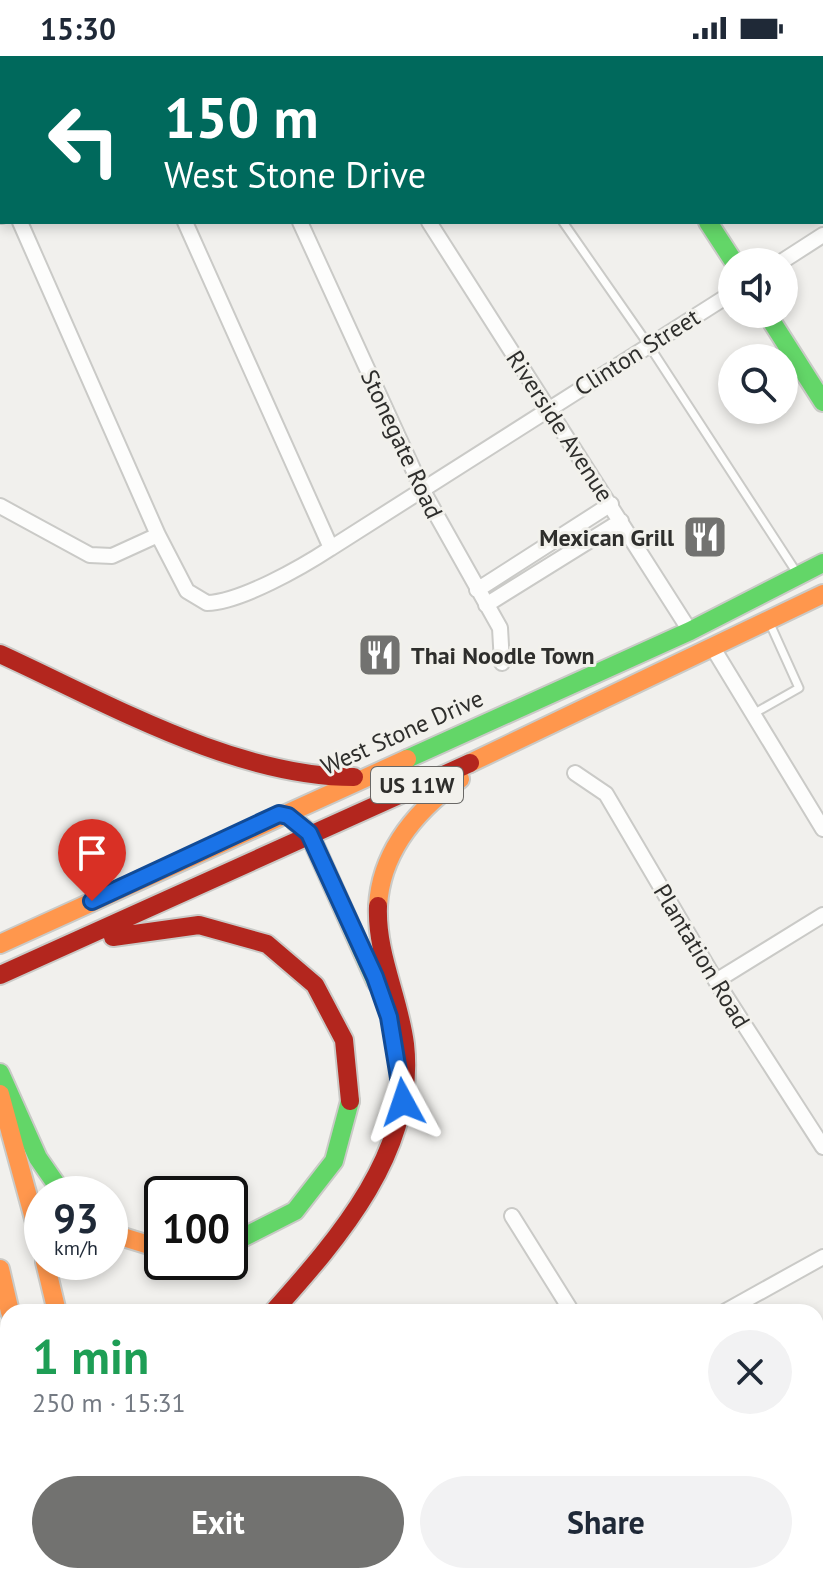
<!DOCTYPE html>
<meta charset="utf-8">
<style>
:root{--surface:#fff;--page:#f2f2f3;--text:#1f2937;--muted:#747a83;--accent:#727270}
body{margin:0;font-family:"PT Sans",sans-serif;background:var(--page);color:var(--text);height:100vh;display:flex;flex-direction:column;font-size:30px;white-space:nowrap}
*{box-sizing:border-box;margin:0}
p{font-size:26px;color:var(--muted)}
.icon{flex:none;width:44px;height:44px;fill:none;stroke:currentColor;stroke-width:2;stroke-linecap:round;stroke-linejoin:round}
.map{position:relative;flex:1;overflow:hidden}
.side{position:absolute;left:0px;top:1248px;width:824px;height:280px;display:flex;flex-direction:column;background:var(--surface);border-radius:24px 24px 0 0;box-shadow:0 4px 12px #0003}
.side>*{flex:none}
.hud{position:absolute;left:0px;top:0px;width:824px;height:168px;box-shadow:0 4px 12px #0003;background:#00695c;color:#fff;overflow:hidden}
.tools{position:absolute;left:718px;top:192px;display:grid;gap:16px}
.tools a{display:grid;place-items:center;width:80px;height:80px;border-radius:50%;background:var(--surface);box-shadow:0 4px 12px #0003;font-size:40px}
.speed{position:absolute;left:24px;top:1120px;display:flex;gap:16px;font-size:40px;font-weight:700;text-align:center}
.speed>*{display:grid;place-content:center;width:104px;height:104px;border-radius:50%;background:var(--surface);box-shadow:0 4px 12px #0003;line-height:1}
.speed small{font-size:20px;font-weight:400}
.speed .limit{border:4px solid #111;border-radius:12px;background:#fff;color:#111}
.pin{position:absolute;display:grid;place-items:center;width:68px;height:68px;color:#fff;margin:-82px -34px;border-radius:50% 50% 50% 0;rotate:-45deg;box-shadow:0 0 8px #0007}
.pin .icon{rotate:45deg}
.me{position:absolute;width:88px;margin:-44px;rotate:355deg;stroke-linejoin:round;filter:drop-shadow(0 0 6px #0008)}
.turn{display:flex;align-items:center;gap:28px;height:168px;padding:0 32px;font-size:36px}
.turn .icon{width:104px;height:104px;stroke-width:2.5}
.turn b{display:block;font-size:56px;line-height:68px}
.round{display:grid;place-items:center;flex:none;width:84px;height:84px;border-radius:42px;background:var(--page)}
.summary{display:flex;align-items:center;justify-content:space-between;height:136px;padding:0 32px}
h1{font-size:48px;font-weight:600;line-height:60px;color:#1e9e55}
.action{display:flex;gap:16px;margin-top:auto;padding:16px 32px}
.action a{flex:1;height:92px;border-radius:48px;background:var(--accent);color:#fff;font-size:32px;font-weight:600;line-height:92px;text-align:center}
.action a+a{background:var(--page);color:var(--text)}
.status{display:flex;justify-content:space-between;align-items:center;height:56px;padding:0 40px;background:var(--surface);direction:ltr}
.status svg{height:22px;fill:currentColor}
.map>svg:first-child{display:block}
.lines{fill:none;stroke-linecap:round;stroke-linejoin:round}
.lane-casing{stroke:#cacac7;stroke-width:11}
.street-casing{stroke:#cacac7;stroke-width:18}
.fast-casing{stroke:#cacac7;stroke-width:22}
.slow-casing{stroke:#cacac7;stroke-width:22}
.jam-casing{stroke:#cacac7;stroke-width:22}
.lane{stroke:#fdfdfc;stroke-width:7}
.street{stroke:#fdfdfc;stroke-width:14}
.fast{stroke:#63d668;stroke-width:18}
.slow{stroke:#ff974d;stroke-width:18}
.jam{stroke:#b3261e;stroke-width:18}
.route-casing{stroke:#114b97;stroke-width:20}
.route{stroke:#1a73e8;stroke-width:14}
.labels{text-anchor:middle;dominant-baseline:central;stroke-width:6;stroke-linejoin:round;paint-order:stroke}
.shield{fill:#f2f1ec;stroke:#696866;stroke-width:2}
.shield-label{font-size:22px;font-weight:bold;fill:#2e2e2c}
.street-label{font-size:24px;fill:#2e2e2c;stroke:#f2f1ec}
.poi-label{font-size:24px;font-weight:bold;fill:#2e2e2c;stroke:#f2f1ec;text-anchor:end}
</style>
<div class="status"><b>15:30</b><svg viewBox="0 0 49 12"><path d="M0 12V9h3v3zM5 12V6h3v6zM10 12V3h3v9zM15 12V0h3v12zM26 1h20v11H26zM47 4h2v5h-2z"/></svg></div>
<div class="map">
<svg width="823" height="1528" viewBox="0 0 823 1528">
<rect width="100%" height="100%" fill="#f1f0ed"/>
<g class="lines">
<g class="lane-casing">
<path id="lane" d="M 453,0 L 455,2
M 739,0 L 740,2
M 822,128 L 823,129
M 563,166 L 648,288 L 795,514
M 753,658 L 799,632 L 771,570"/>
</g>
<g class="street-casing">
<path id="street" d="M 224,0 L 225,2
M 323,0 L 324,2
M 191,2 L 199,0
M 0,44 L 2,44
M 0,160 L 2,160
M 20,166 L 158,479 L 187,535 L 207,547 C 241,546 302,511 331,492
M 185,166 L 331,492 L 732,237
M 300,166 L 423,435 L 500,572 L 502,607
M 429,166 L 690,575
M 781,206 L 823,179
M 0,450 L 90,499 L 112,500 L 158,479
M 477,534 L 611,448
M 486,549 L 621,465
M 713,592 L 823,773
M 575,717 L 606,738 L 716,925 L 823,1091
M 716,925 L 823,859
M 512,1160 L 572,1256
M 724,1256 L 823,1201
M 240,1528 L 253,1520"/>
</g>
<g class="fast-casing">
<path id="fast" d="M 601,0 L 603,2
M 708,166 L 734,206
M 767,258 L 823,346
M 407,703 L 690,575 L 823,507
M 296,766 L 309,777 L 376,926
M 0,1017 L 38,1102 L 63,1138
M 230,1188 L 295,1155 L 334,1105 L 350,1045
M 816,1459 L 823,1456
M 0,1510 L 7,1528
M 95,1520 L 95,1528
M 132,1528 L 133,1520"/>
</g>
<g class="slow-casing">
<path id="slow" d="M 470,707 L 823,538
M 378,850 C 381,795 418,753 460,723
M 0,888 L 407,703
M 0,1038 L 42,1192
M 110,1177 L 162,1193
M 45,1206 L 57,1256
M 0,1213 L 10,1256
M 49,1520 L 50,1528
M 646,1528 L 654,1520
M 733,1528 L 736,1520
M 754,1528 L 757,1520"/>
</g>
<g class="jam-casing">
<path id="jam" d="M 0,598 C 107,647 235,721 354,721
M 113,881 L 199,869 L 267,888 L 315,929 L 344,984 L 350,1045
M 0,919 L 470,707
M 273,1256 C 338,1183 417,1094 405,988 C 399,941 376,898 378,850
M 816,1437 L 823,1434"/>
</g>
<use href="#lane" class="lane"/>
<use href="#street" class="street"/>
<use href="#fast" class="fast"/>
<use href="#slow" class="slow"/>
<use href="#jam" class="jam"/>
</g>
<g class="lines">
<g class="route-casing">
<path id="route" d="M 92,845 L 279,758 L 288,760 L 309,777 L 375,921 L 389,961 L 403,1046"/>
</g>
<use href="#route" class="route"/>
</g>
<defs>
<g id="restaurant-square" transform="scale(2.3)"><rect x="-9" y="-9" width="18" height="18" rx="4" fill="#727270" stroke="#f2f1ec"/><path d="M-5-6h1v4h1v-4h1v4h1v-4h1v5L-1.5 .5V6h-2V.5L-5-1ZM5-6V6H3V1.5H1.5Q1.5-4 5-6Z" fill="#fff"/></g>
</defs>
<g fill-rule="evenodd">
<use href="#restaurant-square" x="705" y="481"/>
<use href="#restaurant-square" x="380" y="599"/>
</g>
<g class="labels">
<rect class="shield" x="371" y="711" width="92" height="36" rx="6"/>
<g class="shield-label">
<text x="417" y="729">US 11W</text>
</g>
<g class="street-label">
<text transform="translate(637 296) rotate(-32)">Clinton Street</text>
<text transform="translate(560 370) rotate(57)">Riverside Avenue</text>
<text transform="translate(402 388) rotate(65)">Stonegate Road</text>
<text transform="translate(402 676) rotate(-24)">West Stone Drive</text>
<text transform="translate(702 900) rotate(59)">Plantation Road</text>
</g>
<g class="poi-label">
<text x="674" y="481">Mexican Grill</text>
<text x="411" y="599" text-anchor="start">Thai Noodle Town</text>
</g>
</g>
</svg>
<div class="tools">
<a><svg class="icon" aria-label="sound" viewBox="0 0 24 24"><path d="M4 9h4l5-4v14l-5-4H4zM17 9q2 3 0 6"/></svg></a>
<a><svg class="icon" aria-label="search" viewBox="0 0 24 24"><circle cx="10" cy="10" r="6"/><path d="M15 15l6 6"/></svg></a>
</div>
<div class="speed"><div>93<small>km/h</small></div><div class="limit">100</div></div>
<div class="pin" style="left:92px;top:845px;background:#d93025"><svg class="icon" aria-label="arrive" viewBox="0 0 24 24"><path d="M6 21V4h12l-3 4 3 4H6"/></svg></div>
<svg class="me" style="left:403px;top:1046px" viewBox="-20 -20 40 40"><path d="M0-17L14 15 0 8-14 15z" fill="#1a73e8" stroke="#fff" stroke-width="4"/></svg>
<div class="hud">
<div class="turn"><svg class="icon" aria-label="left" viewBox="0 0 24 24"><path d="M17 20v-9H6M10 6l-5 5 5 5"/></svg><div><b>150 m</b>West Stone Drive</div></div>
</div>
<section class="side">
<div class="summary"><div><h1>1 min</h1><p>250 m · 15:31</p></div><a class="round"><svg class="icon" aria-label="close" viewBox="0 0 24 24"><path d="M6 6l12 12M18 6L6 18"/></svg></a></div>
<div class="action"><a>Exit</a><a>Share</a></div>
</section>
</div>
